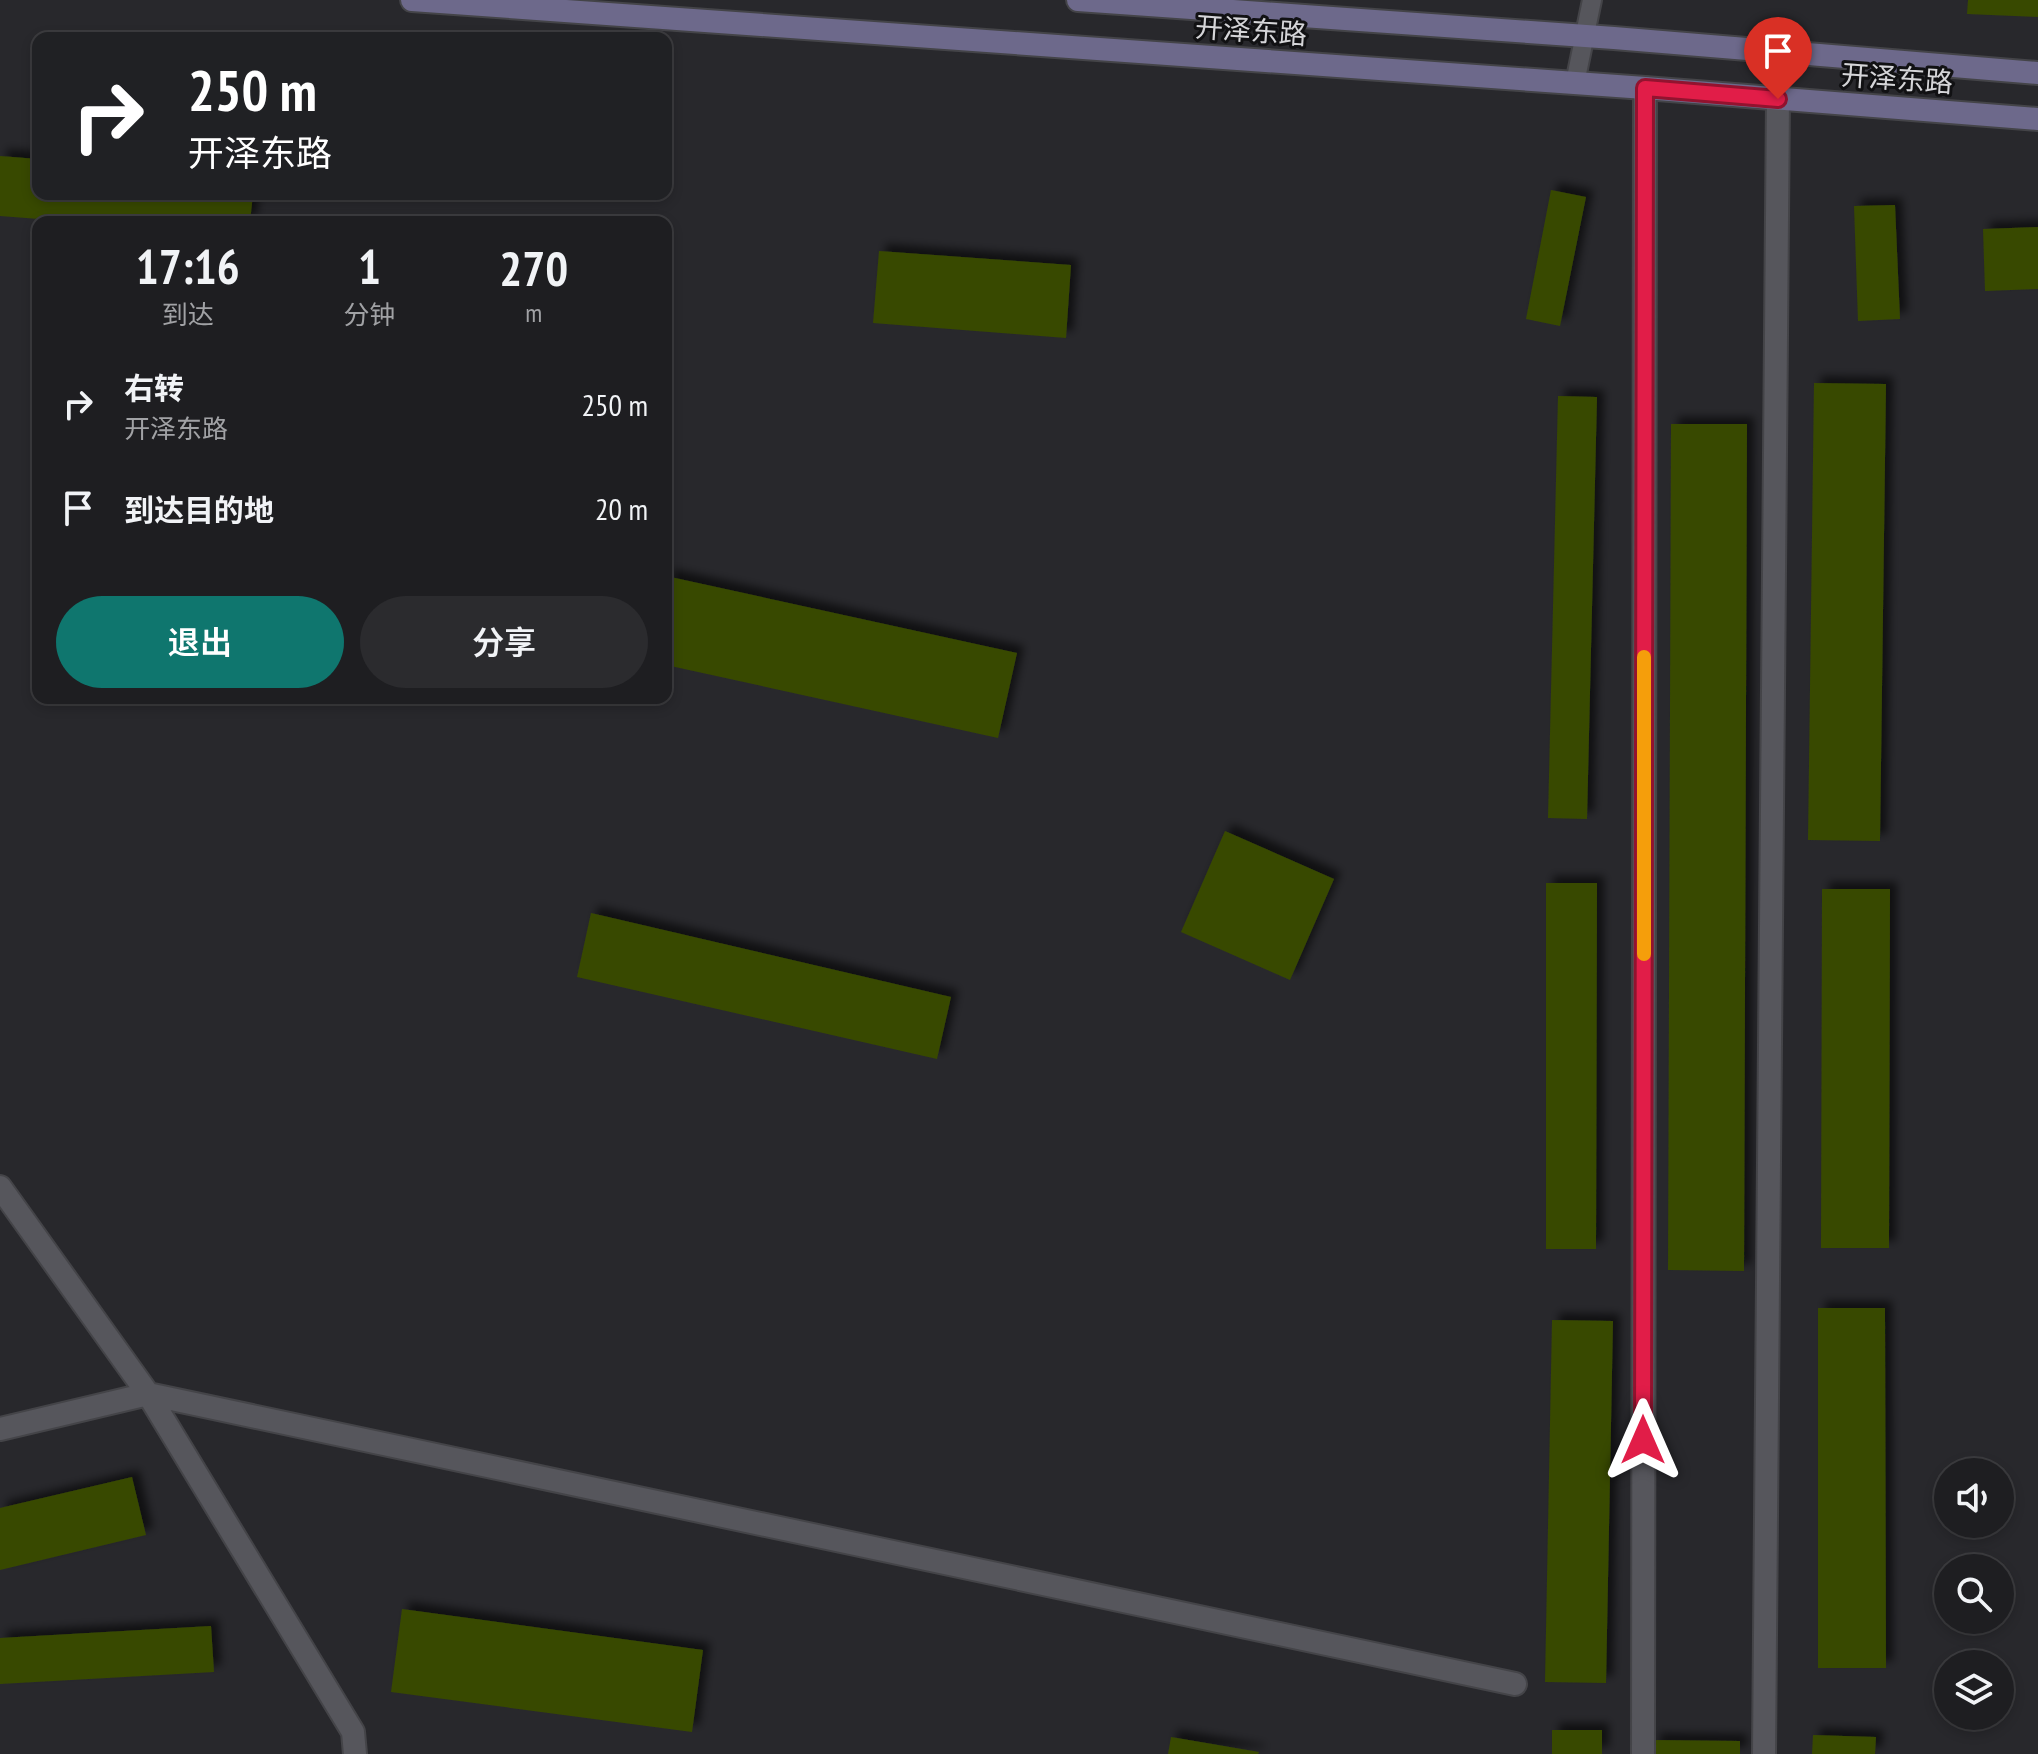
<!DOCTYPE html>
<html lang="zh">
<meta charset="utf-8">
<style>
:root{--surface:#1e1e21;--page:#2b2b2e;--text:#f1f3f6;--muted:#a1a2a5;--line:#3c3c3f;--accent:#0f766e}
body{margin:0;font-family:"PT Sans Narrow","Noto Sans SC",sans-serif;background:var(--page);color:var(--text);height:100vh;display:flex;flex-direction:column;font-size:30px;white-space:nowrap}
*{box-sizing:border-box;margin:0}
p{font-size:26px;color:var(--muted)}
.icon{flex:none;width:44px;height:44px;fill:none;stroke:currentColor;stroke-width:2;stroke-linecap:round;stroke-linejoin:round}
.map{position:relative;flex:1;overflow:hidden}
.sheet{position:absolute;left:32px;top:216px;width:640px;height:488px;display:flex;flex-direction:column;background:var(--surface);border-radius:16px;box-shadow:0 4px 12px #0003,0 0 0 2px var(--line)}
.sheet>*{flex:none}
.banner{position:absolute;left:32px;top:32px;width:640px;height:168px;border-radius:16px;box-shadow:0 4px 12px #0003,0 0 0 2px var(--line);background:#202124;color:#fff;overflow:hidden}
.tools{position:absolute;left:1934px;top:1458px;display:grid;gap:16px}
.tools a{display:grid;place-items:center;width:80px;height:80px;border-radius:50%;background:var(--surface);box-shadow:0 4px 12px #0003,0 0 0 2px var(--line);font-size:40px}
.pin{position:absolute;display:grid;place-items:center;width:68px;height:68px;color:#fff;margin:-82px -34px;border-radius:50% 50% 50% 0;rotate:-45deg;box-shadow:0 0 8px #0007}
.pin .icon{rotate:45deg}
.me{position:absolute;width:88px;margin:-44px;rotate:0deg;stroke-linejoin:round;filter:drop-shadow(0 0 6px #0008)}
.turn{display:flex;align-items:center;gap:28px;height:168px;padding:0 24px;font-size:36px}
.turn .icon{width:104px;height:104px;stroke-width:2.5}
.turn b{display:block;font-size:56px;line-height:68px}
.eta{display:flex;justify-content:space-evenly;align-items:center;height:136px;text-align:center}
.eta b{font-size:48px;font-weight:600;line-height:56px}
.button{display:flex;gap:16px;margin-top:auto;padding:16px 24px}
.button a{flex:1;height:92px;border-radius:48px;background:var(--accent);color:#fff;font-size:32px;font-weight:600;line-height:92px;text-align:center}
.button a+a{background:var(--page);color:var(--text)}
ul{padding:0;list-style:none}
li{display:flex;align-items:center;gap:24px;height:104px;padding:0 24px}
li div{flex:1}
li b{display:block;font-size:30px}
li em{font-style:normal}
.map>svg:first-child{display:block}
.building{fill:#384900;filter:url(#shadow)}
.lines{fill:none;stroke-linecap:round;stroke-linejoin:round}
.service-casing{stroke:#444448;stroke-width:22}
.minor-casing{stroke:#444448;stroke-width:26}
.secondary-casing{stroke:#444448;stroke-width:26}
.service{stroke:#56565c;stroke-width:18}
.minor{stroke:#56565c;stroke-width:22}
.secondary{stroke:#6d698b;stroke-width:22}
.route-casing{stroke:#92132f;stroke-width:20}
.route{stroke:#e11d48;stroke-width:14}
.slow{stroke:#f59e0b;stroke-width:14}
.labels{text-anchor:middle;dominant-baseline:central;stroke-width:6;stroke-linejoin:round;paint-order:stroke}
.street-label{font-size:28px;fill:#d5d5d8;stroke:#111113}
</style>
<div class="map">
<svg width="2038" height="1754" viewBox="0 0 2038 1754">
<defs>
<filter id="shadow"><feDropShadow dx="7" dy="-7" stdDeviation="4" flood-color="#0009"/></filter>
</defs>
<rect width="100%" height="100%" fill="#28282c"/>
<path class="building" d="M 1968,0 L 2038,0 L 2038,17 L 1967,14 Z
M 0,156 L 38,159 L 38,194 L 253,194 L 250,222 L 78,222 L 0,216 Z
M 1551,190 L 1586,197 L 1560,326 L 1526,319 Z
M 1895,205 L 1900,319 L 1858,321 L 1854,206 Z
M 2038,227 L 2038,289 L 1985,291 L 1983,229 Z
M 879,251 L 1071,265 L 1066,338 L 873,323 Z
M 1814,383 L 1886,384 L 1880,841 L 1808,840 Z
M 1558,396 L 1597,397 L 1587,819 L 1548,818 Z
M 1671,424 L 1747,424 L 1744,1271 L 1668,1270 Z
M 666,576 L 1017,653 L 998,738 L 666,665 Z
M 1225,831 L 1334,879 L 1290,980 L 1181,932 Z
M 1546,883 L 1597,883 L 1596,1249 L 1546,1249 Z
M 1822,889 L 1890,889 L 1889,1248 L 1821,1248 Z
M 591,913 L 951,997 L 937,1059 L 577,977 Z
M 1818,1308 L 1885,1308 L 1886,1668 L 1818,1668 Z
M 1552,1320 L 1613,1321 L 1606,1683 L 1545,1682 Z
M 132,1477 L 146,1535 L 0,1570 L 0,1508 Z
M 402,1609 L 703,1650 L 692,1732 L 391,1692 Z
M 211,1626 L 214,1672 L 0,1684 L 0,1638 Z
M 1552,1730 L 1602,1730 L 1602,1754 L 1552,1754 Z
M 1813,1735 L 1876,1737 L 1875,1754 L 1812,1754 Z
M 1171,1737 L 1259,1752 L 1258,1754 L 1168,1754 Z
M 1653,1740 L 1740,1741 L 1740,1754 L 1653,1754 Z"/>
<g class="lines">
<g class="service-casing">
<path id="service" d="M 1575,83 L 1592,0"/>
</g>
<g class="minor-casing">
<path id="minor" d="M 0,1187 L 148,1394 L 353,1732 L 355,1754
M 0,1429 L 148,1394 L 1515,1684
M 1643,1754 L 1645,88
M 1764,1754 L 1778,99"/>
</g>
<g class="secondary-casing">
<path id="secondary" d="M 412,0 L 1645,88 L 2038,119
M 1078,0 L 1614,38 L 2038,73"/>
</g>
<use href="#service" class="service"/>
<use href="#minor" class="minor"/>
<use href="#secondary" class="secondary"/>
</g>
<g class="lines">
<g class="route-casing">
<path id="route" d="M 1643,1440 L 1645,88 L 1778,99"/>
</g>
<use href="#route" class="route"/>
<path class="slow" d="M 1644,954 L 1644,657"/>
</g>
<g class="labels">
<g class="street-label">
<text transform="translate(1251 30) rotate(4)">开泽东路</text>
<text transform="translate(1897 78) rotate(4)">开泽东路</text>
</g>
</g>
</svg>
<div class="tools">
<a><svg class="icon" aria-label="sound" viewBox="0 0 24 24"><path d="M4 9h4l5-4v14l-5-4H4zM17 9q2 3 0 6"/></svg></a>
<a><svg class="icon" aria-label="search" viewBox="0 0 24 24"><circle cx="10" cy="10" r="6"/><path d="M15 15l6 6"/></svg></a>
<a><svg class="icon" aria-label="layers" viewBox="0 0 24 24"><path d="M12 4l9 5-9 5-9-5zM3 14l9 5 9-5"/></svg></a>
</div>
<div class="pin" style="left:1778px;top:99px;background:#d93025"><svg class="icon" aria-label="arrive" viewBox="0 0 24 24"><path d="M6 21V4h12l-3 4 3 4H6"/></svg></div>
<svg class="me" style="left:1643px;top:1440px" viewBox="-20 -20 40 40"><path d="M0-17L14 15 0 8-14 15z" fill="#e11d48" stroke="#fff" stroke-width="4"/></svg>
<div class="banner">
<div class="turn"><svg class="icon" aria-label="right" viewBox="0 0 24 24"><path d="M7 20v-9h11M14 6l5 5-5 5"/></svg><div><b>250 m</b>开泽东路</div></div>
</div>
<section class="sheet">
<div class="eta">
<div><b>17:16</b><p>到达</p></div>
<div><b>1</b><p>分钟</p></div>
<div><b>270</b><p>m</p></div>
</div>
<ul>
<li><svg class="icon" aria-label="right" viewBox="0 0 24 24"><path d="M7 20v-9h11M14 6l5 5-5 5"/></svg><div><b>右转</b><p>开泽东路</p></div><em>250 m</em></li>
<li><svg class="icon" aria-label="arrive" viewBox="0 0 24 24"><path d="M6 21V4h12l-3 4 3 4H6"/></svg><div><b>到达目的地</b></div><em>20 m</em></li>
</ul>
<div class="button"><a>退出</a><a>分享</a></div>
</section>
</div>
